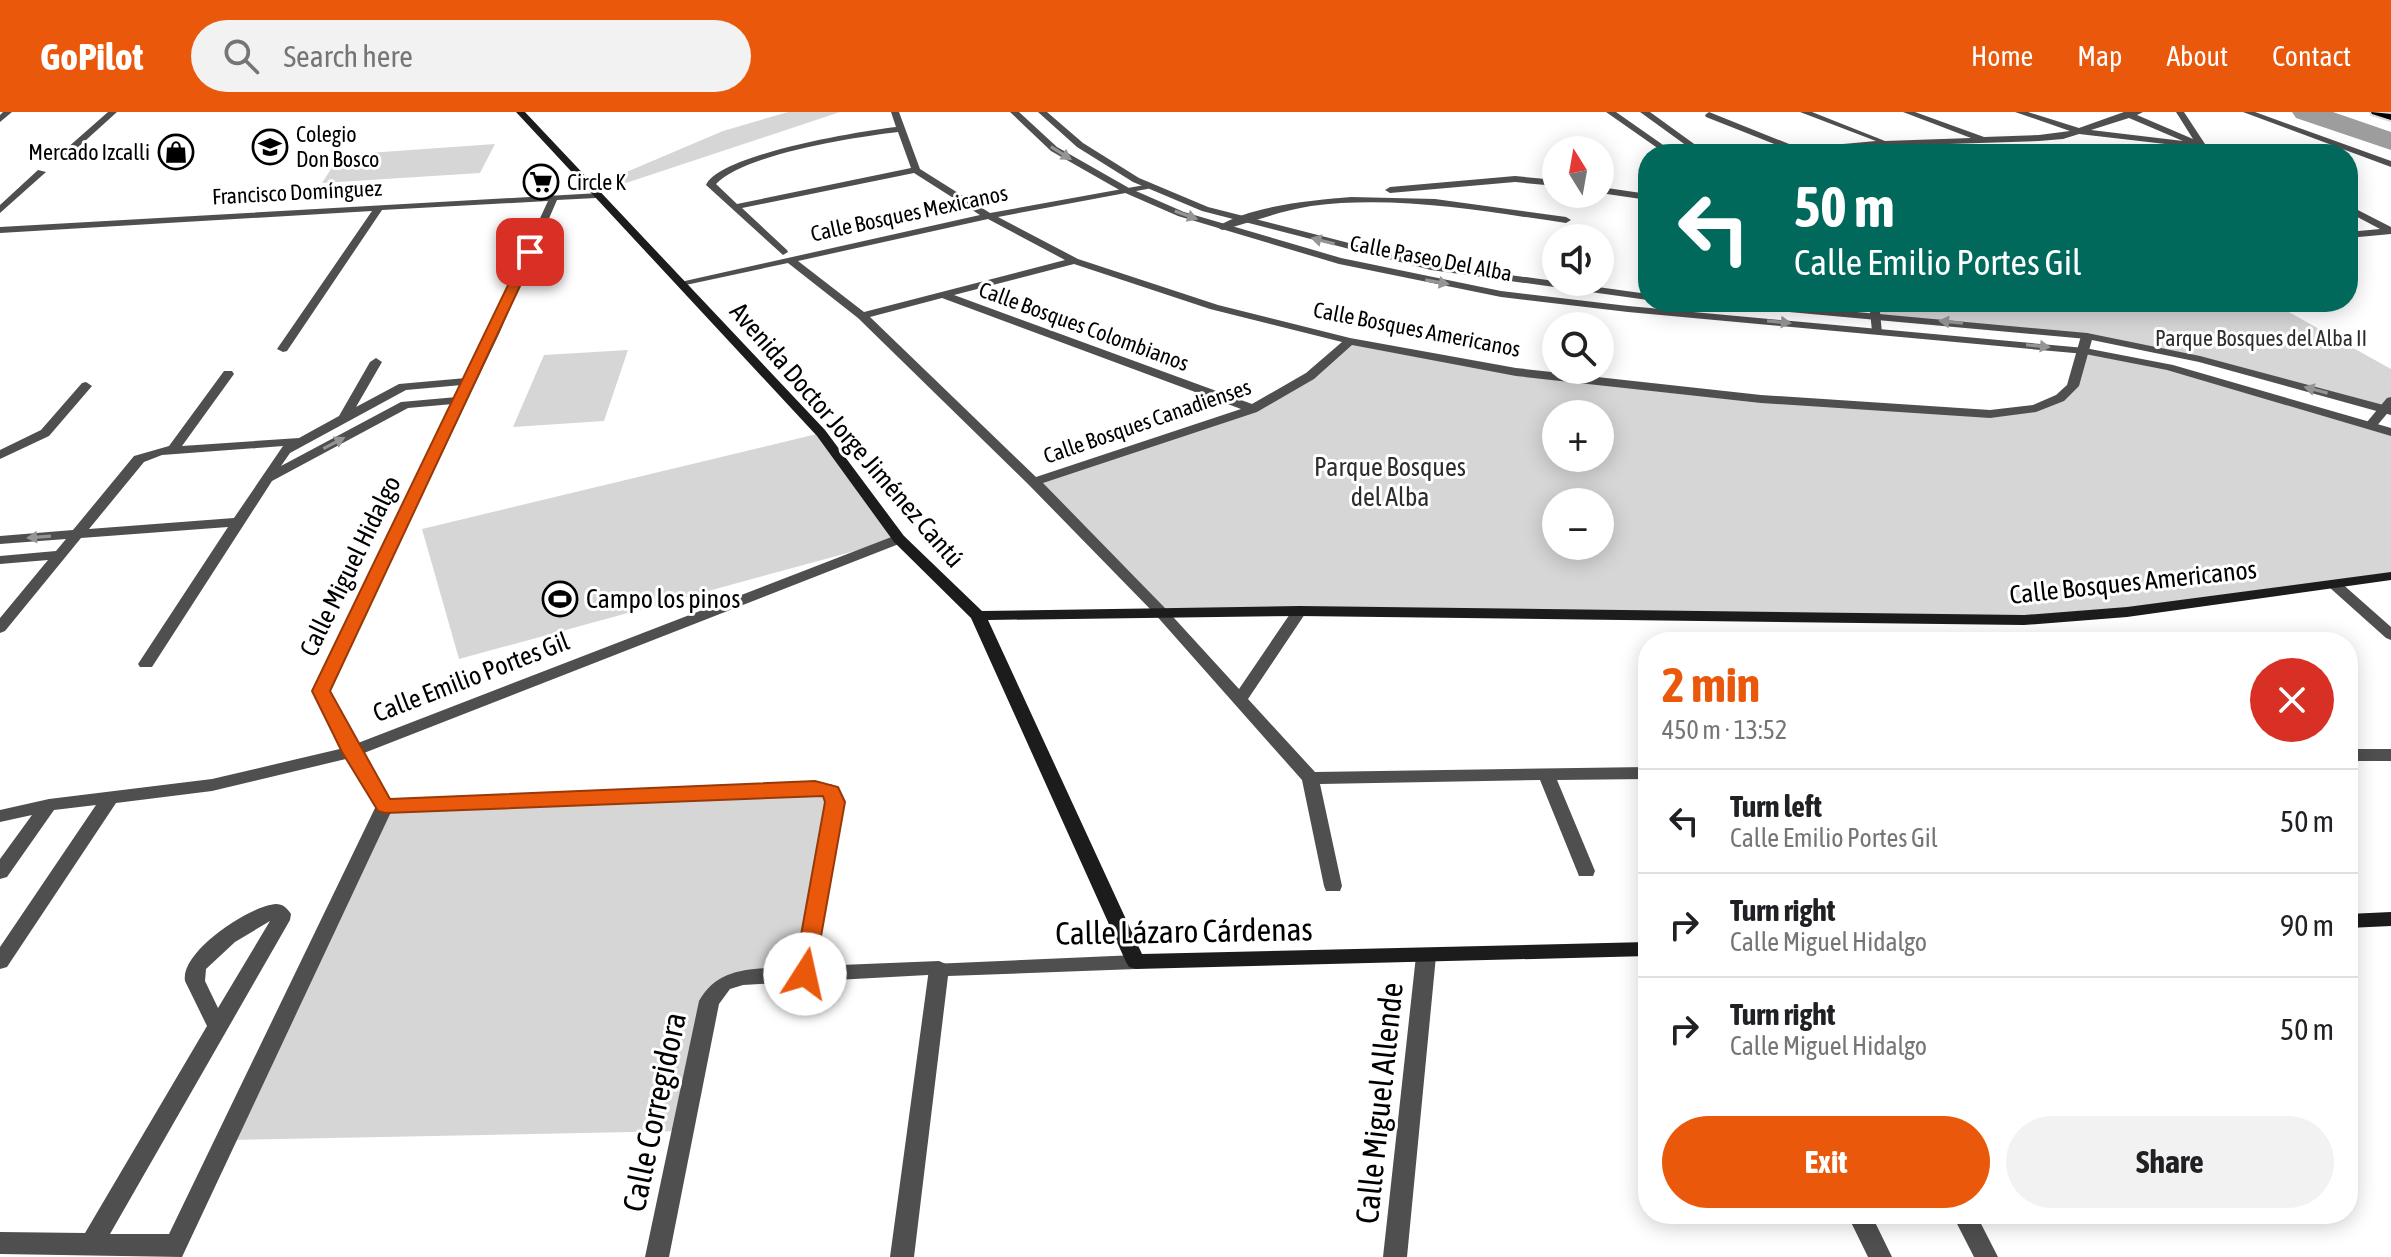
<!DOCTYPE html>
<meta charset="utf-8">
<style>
:root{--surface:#fff;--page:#f2f2f2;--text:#202124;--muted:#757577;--line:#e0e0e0;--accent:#ea580c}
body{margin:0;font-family:"Asap Condensed",sans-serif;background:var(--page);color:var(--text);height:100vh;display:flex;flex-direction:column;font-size:30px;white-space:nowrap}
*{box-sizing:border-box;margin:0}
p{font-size:26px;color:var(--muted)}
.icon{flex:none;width:44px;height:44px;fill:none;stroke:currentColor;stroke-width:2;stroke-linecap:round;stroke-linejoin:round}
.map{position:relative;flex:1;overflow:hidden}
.sheet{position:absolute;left:1638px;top:520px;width:720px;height:592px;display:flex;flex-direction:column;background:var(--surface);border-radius:32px;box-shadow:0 4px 20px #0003}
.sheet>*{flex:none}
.hud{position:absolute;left:1638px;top:32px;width:720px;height:168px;border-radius:32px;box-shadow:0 4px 20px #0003;background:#00695c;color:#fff;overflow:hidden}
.needle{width:52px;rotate:349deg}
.buttons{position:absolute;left:1542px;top:24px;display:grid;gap:16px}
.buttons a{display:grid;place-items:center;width:72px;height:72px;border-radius:50%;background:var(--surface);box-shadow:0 4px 20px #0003;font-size:40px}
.pin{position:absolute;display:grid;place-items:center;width:68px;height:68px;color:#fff;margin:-34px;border-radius:16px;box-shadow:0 4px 12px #0006}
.me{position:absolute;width:88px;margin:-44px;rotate:10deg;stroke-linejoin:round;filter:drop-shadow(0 0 6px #0008)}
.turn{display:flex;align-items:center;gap:28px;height:168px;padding:0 24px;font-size:36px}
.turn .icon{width:104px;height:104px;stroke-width:2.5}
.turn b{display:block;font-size:56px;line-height:68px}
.round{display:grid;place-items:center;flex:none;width:84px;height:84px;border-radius:42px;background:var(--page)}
.headline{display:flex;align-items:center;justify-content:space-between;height:136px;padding:0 24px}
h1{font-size:48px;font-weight:700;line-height:60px;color:var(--accent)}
.primary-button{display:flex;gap:16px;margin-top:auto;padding:16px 24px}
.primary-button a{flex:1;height:92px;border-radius:48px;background:var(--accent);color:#fff;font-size:32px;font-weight:700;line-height:92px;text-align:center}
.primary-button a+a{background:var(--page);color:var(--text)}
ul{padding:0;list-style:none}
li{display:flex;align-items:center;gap:24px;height:104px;padding:0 24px;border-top:2px solid var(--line)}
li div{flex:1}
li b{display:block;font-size:30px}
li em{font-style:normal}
header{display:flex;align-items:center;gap:48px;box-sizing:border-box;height:112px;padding:0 40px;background:var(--accent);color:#fff}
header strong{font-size:38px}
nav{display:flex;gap:44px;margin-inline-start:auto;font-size:28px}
.search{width:560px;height:72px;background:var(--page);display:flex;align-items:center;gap:20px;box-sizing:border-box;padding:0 28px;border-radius:44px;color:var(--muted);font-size:30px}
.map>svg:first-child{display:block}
.green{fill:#d6d6d6;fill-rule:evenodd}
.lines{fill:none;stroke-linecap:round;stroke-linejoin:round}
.river{fill:#9d9d9d;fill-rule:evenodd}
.primary-casing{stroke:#dbdbdb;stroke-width:4}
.minor{fill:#4f4f4f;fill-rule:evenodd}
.tertiary{fill:#4f4f4f;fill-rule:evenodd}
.secondary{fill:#1c1c1c;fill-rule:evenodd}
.primary{fill:#000;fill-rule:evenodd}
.oneway{fill:#959595}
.route{fill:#ea580c;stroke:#983908;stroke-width:2}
.labels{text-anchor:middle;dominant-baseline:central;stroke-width:6;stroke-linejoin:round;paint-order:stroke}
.far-poi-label{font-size:22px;fill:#000;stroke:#fff;text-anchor:start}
.far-street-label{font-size:22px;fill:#000;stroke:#fff}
.far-park-label{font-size:22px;fill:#2d2d2d;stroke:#fff}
.street-label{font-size:26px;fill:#000;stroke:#fff}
.park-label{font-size:26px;fill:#2d2d2d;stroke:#fff}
.poi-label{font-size:26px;fill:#000;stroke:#fff;text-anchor:start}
.near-street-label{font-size:32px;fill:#000;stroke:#fff}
</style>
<header>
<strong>GoPilot</strong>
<div class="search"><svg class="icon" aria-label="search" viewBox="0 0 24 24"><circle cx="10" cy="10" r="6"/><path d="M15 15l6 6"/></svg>Search here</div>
<nav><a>Home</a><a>Map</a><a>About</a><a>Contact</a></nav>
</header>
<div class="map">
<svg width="2391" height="1145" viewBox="0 0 2391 1145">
<rect width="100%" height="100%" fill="#fff"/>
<path class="green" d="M 788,0 L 840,0 L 626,71 L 617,64 L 723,19 Z
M 495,32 L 480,61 L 322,71 L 340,43 Z
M 1874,190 L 2271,190 L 2391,257 L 2391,289 L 2385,297 L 2200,247 L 2087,224 L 1876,203 Z
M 1350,229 L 1516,260 L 1936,301 L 2036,296 L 2073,274 L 2085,239 L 2169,255 L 2391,320 L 2391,463 L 2023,508 L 1159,498 L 1034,370 L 1253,297 L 1310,264 ZM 1556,302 L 1600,302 L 1600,346 L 1556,346 ZM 1556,390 L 1600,390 L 1600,434 L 1556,434 Z
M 628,238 L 604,309 L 513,315 L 544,243 Z
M 821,321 L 899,427 L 459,547 L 422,417 Z
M 831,679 L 805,862 L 723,873 L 683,1019 L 227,1028 L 385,694 Z"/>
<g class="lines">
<path class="river" d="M 2292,0 L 2333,0 L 2391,20 L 2391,38 L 2296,6 Z"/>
<g class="primary-casing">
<path id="primary" d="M 2371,0 L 2391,2 L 2391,8 L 2372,2 Z"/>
</g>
<path class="minor" d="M 3,0 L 12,0 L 0,10 L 0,3 Z
M 108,0 L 117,0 L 64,48 L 58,48 L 58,44 Z
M 891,0 L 899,0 L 920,57 L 990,101 L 1150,72 L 1150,76 L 1147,77 L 998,105 L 1078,147 L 1218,193 L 1350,226 L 1516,256 L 1761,283 L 1990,298 L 2033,293 L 2056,283 L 2067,273 L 2081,224 L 2087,221 L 2093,224 L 2079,274 L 2064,289 L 2036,300 L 1990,306 L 1761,291 L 1516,264 L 1352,233 L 1314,267 L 1257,300 L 1043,371 L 1164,495 L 1239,577 L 1294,496 L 1304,496 L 1307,499 L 1248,587 L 1315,660 L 1648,655 L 1648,667 L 1557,668 L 1595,759 L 1593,764 L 1579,764 L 1577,759 L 1540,668 L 1320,672 L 1342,774 L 1340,779 L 1326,779 L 1324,774 L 1302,668 L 1154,501 L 1029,373 L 858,206 L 788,151 L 681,174 L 676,171 L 980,103 L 914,61 L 742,96 L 787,138 L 788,140 L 783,143 L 706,73 C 720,42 861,19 896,15 ZM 898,20 L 911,56 L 737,92 L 716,72 C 744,42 855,25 898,20 ZM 988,107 L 1065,148 L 864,200 L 798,149 ZM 1074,152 L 1210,197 L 1342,230 L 1306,261 L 1252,292 L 954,183 ZM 942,186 L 1241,297 L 1036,365 L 870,205 Z
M 1606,0 L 1616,0 L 1676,42 L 1666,42 Z
M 1640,0 L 1650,0 L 1708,42 L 1698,42 Z
M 1709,0 L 1799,36 L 1876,29 L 1800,0 L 1812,0 L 1885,29 L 1971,26 L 1903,0 L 1915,0 L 1984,25 L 2039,23 L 2070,19 L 2015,0 L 2028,0 L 2079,16 L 2124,0 L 2143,0 L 2137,3 L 2193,27 L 2176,0 L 2184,0 L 2205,32 L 2225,42 L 2213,42 L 2200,36 L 2079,22 L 2063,27 L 2039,29 L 1887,34 L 1795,42 L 1762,42 L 1787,37 L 1706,5 L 1705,3 ZM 2129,6 L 2183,29 L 2091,18 Z
M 2243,0 L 2255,0 L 2391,49 L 2391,55 Z
M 38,58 L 46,60 L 0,101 L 0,93 Z
M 1515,64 L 1556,68 L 1556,74 L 1515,70 L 1390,81 L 1385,78 L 1390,75 Z
M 1600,75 L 1648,82 L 1648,88 L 1600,81 Z
M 599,81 L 599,85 L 596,86 L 557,88 L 499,222 L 329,579 L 358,631 L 894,424 L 904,424 L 906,427 L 904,430 L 364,641 L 390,688 L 830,672 L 837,675 L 844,690 L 816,854 L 939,849 L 946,852 L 949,857 L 946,862 L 743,873 L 730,877 L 719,892 L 669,1145 L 645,1145 L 699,889 C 719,852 759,857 796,855 L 826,690 L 824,683 L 391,700 L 182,1145 L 0,1142 L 0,1120 L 85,1121 L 207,914 L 185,869 C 180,840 249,794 276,792 C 283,792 287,796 291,802 L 290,808 L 110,1122 L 169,1122 L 376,694 L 350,646 L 212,679 L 116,691 L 7,855 L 0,857 L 0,835 L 96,693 L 54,698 L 7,765 L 0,767 L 0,747 L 32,703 L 0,710 L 0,698 L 49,687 L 212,667 L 344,636 L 313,579 L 453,292 L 408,296 L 272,369 L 152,555 L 140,555 L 138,552 L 228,415 L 81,426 L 5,519 L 0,521 L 0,506 L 48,448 L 0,452 L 0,444 L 56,439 L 66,427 L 0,432 L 0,424 L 73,418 L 134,344 L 169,334 L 224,259 L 232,259 L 234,262 L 182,334 L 299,326 L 339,304 L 370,250 L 376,246 L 382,250 L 356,295 L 399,272 L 466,266 L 548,89 L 382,98 L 287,239 L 283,240 L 277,237 L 372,99 L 0,121 L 0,115 ZM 462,273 L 457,285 L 401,290 L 281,354 L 290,341 L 406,278 ZM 283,334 L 234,406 L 89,417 L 144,350 L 162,343 ZM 270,809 L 218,896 L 205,869 L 206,857 L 235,830 Z
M 1351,85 L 1435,87 L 1566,105 L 1571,108 L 1566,111 C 1482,99 1396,83 1311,94 C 1280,99 1252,110 1222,118 L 1217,115 C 1249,94 1313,88 1351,85 Z
M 2348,93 L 2391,115 L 2391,122 L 2348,126 L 2348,120 L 2380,117 L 2348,100 Z
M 1869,190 L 1879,190 L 1882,221 L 1872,219 Z
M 86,270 L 92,274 L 49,324 L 0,347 L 0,338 L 41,318 L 82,271 Z
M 2391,285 L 2391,297 L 2375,316 L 2367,316 L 2367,310 L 2387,286 Z
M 2334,468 L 2339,469 L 2391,515 L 2391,528 L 2386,526 L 2329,475 L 2327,472 Z
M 2348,637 L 2391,637 L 2391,649 L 2348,649 Z
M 1847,1102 L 1871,1102 L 1892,1145 L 1868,1145 Z
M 1952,1102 L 1976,1102 L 1998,1145 L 1974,1145 Z"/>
<path class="tertiary" d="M 1010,0 L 1019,0 L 1057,35 L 1129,76 L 1184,100 L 1341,146 L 1501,179 L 1628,194 L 2085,236 L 2173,253 L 2391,316 L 2391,324 L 2167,258 L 2085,242 L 1628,200 L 1501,185 L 1339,152 L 1178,104 L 1123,80 L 1051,39 Z
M 1038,0 L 1047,0 L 1083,31 L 1139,66 L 1208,95 L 1431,152 L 1648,182 L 1648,188 L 1431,158 L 1202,99 L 1133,70 L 1077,35 Z
M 1706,190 L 1747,190 L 2087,221 L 2200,244 L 2391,295 L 2391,303 L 2199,250 L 2087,227 L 1711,193 Z
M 1426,837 L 1433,839 L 1436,844 L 1407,1145 L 1383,1145 L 1416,844 L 1419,839 Z
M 1136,843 L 1143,845 L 1146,850 L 1143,855 L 1136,857 L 948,864 L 914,1145 L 890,1145 L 929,857 L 932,852 Z"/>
<path class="secondary" d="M 516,0 L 525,0 L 825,318 L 904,424 L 982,499 L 1299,494 L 2024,503 L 2127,495 L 2391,460 L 2391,468 L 2127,505 L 2024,513 L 1299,504 L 988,508 L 1142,842 L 1648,830 L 1648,844 L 1136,857 L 1129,855 L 1126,850 L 971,506 L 894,430 L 817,324 Z
M 2391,800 L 2391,814 L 2348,816 L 2348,802 Z"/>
<use href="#primary" class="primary"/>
</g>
<defs><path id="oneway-solid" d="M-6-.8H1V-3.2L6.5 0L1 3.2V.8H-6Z" transform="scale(2)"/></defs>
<g class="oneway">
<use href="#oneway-solid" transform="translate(1061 41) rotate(32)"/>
<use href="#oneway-solid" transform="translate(1186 103) rotate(20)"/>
<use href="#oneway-solid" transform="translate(1323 129) rotate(-166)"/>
<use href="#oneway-solid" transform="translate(1437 170) rotate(10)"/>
<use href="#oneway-solid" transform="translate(1779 210) rotate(5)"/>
<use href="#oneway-solid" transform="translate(1951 210) rotate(-175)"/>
<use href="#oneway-solid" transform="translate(2038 234) rotate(6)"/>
<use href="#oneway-solid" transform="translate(2316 278) rotate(-165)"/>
<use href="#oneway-solid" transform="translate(334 331) rotate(-28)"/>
<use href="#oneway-solid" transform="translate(39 425) rotate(176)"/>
</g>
<path class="route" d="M 530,136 L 536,140 L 330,579 L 390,687 L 815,669 L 838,675 L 845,690 L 813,869 L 797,869 L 794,862 L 825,690 L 823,684 L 385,701 L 378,699 L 342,640 L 312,579 L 524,140 Z"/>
<defs>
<g id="school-ring" transform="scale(1.8)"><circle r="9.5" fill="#fff" stroke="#000" stroke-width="1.5"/><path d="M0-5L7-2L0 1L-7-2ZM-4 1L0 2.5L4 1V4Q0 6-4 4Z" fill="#000"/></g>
<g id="shop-ring" transform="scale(1.8)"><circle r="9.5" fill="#fff" stroke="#000" stroke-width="1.5"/><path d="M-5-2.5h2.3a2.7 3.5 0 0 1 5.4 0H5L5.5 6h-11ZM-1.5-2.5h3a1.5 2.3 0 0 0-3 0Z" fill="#000"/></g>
<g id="supermarket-ring" transform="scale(1.8)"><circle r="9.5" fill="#fff" stroke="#000" stroke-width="1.5"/><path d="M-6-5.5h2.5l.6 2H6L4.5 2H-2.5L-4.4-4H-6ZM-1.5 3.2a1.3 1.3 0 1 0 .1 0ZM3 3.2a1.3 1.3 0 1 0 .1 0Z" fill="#000"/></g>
<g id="stadium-ring" transform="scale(1.8)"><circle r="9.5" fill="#fff" stroke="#000" stroke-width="1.5"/><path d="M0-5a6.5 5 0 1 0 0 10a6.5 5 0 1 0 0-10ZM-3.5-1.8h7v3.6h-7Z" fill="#000"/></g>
</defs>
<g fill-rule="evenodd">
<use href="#school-ring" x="270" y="35"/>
<use href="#shop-ring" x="176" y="40"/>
<use href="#supermarket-ring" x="541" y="70"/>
<use href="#stadium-ring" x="560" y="487"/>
</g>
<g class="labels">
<g class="far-poi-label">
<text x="296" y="22">Colegio<tspan x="296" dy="25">Don Bosco</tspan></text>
<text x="150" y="40" text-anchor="end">Mercado Izcalli</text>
<text x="567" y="70">Circle K</text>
</g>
<g class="far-street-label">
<text transform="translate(297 80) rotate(-3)">Francisco Domínguez</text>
<text transform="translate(909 101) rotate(-12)">Calle Bosques Mexicanos</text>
<text transform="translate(1431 146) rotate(11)">Calle Paseo Del Alba</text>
<text transform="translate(1084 214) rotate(20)">Calle Bosques Colombianos</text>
<text transform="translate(1417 217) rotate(11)">Calle Bosques Americanos</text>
<text transform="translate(1147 309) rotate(-19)">Calle Bosques Canadienses</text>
</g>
<g class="far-park-label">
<text x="2261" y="226">Parque Bosques del Alba II</text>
</g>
<g class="street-label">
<text transform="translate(847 323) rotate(49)">Avenida Doctor Jorge Jiménez Cantú</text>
<text transform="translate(350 454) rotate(-64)">Calle Miguel Hidalgo</text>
<text transform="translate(2133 470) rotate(-6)">Calle Bosques Americanos</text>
<text transform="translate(471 565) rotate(-21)">Calle Emilio Portes Gil</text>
</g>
<g class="park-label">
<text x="1390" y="355">Parque Bosques<tspan x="1390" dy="30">del Alba</tspan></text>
</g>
<g class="poi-label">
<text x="586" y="487">Campo los pinos</text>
</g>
<g class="near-street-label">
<text transform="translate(1184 819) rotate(-1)">Calle Lázaro Cárdenas</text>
<text transform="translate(1379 991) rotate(-84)">Calle Miguel Allende</text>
<text transform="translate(654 1000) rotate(-78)">Calle Corregidora</text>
</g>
</g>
</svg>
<div class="buttons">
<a><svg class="needle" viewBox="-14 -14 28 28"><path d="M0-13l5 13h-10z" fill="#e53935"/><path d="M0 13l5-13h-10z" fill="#757577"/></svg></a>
<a><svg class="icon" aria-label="sound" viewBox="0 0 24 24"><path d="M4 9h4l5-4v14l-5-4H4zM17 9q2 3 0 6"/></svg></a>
<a><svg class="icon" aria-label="search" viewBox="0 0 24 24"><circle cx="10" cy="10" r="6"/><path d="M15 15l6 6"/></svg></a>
<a>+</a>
<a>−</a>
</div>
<div class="pin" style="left:530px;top:140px;background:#d93025"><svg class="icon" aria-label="arrive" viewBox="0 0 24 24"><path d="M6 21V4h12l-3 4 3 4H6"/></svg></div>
<svg class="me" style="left:805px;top:862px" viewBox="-20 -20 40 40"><circle r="19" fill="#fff"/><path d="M0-13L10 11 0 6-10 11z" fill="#ea580c"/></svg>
<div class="hud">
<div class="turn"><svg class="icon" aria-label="left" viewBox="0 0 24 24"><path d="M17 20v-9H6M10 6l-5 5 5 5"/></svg><div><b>50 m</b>Calle Emilio Portes Gil</div></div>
</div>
<section class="sheet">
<div class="headline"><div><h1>2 min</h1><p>450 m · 13:52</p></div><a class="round" style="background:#d93025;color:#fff"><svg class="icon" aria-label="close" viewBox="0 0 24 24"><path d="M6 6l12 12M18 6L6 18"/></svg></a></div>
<ul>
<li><svg class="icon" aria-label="left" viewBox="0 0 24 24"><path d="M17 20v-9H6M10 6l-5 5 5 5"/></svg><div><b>Turn left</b><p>Calle Emilio Portes Gil</p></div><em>50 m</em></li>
<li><svg class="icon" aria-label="right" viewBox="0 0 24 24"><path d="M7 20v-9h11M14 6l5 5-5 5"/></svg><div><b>Turn right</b><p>Calle Miguel Hidalgo</p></div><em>90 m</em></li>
<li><svg class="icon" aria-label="right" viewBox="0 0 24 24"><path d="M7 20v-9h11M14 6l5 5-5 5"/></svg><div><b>Turn right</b><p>Calle Miguel Hidalgo</p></div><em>50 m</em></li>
</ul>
<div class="primary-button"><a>Exit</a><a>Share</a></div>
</section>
</div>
